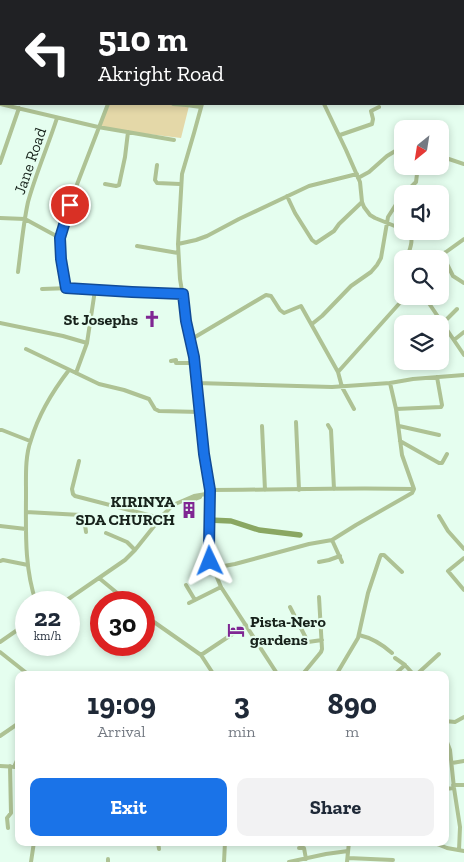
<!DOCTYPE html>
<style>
:root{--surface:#fff;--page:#f2f2f3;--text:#1f2937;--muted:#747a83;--accent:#1a73e8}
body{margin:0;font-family:"Zilla Slab",serif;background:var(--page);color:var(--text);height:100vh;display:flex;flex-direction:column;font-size:19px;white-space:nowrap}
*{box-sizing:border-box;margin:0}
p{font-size:16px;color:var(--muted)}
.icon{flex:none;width:28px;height:28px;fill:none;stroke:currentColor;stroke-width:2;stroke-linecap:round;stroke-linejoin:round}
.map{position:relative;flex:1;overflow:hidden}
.side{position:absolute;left:15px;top:671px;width:434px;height:175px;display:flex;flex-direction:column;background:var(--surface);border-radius:10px;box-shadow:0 2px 8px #0003}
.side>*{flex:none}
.top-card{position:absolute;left:0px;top:0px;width:465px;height:105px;box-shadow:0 2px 8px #0003;background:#202124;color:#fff;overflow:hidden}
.needle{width:32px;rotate:210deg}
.buttons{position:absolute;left:394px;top:120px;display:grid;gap:10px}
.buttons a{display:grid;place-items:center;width:55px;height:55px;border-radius:10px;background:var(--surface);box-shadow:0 2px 8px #0003;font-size:25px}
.speed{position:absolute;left:15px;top:591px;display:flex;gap:10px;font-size:25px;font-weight:700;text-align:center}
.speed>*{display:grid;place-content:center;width:65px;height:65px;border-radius:50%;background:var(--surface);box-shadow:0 2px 8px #0003;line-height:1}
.speed small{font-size:12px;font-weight:400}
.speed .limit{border:8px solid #d22;background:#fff;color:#111}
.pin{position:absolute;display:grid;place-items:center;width:42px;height:42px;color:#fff;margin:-21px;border:2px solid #fff;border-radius:50%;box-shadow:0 1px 5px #0007}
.me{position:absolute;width:55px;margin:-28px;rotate:358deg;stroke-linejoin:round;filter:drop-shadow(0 0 4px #0008)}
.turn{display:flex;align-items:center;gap:18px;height:105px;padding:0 15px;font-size:22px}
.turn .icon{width:65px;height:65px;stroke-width:2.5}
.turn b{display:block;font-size:35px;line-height:42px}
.eta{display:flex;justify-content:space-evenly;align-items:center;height:85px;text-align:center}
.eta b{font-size:30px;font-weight:700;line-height:35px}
.primary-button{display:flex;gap:10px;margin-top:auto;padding:10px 15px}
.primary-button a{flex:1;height:58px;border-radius:10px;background:var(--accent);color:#fff;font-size:20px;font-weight:700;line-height:58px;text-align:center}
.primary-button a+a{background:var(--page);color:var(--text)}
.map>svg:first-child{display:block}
.green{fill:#e4d8a8}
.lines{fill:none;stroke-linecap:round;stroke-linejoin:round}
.street{stroke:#aec294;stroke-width:4}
.secondary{stroke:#8aa762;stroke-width:5.5}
.route-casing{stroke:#114b97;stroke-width:12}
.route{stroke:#1a73e8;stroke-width:9}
.labels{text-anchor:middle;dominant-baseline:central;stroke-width:4.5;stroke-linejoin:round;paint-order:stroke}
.street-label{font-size:16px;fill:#17221b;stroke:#e5feef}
.poi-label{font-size:16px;font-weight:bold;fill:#17221b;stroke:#e5feef;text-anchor:end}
</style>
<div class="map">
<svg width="464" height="862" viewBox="0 0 464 862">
<rect width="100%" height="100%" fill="#e5feef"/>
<path class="green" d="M 110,104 L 174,104 L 189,106 L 181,138 L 98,128 Z"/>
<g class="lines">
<path class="street" d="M 33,1 L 34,0
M 68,1 L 68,0
M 219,1 L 220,0
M 0,68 L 1,65
M 0,104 L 98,127 L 174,140
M 173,104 L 186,105 L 201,107
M 202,104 L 194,133 L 182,174 L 178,244 L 180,279 L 187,321 L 194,357 L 205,454 L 210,490 L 209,553 L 213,568 L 221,587 L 278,675
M 324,104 L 346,150 L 360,182 L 362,202 L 364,207 L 370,215 L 375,218 L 402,229
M 340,135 L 372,124 L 373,119 L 371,111 L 379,107
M 440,156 L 464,164
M 0,163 L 19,108
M 157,165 L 155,180 L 157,183 L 180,184
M 358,178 L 369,172 L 387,156 L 402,147
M 105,184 L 116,186 L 119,185 L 125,157 L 128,132
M 404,194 L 416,182 L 418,166
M 287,196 L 295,213 L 312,240 L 316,243 L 334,231 L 339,224 L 362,202
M 0,218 L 25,219 L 60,238
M 407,231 C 416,239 409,249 407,259
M 178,244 L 196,240 L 207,236 L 239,219 L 309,186 L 357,174
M 137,246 L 178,253
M 438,256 L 446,262 L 453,276 L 464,283
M 434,259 L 446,252 L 464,239
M 18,272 C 21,249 23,225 28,202 C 36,173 48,146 57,118
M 66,288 L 61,259 L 60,238 L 76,187 L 108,104
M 42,289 L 71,288 L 132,292 L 183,294
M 424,296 L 464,355
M 0,323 L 63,336 L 87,343
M 443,323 L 457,309
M 312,324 L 322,316 L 351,286 L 371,272 L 377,265 L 381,258 L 388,217 L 402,195
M 190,340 L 266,295 L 271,296 L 280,310 L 284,313 L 301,306 L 338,372 L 342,387 L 354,409
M 454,340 L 464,332
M 26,349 L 99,384 L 124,390 L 149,399 L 155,409 L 159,411 L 200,412
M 171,361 L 176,360 L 176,363 L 195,363
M 338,372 L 406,296
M 76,373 L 87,343 L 95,290
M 197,383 L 332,387 L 390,383 L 413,379 L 464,375
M 396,409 L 441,407 L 442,405 L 437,377
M 296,422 L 299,490
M 328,425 L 331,430 L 334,489
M 262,426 L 265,490
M 399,426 L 439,435
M 0,430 L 2,430 L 30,441
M 400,441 L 439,463 L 442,463 L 447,454
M 79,461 L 72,489 L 73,494 L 75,496 L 160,518
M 210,490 C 278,490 346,487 414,489
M 186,502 L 200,497
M 26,512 L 81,515 L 84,517 L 86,532
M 439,516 L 448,531 L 464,549
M 0,526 L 26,529
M 106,533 L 127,542 L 135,550
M 332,540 L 342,562
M 464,558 L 448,571 L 464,590
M 0,561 L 3,560 L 28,565
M 319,562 L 329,560 L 340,556
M 213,568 L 235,564 L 309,544 L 332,540 L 356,525 L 412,493 L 414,489 L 402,455 L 396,409 L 390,383
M 99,578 L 128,602
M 186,585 L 195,600
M 36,602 C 24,567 26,530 26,493 C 26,476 25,456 31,440 C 39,413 52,392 69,370
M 64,602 L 125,560 L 135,550 L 163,515 L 173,505 L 194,496 L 206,494 L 210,494
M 189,603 L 221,587
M 290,607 L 308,642 L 322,640
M 144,615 L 201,655 L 214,675
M 359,635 C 372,638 382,644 392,653
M 0,642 L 26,624
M 0,652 L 29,675
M 201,655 L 246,625
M 395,658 L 405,665
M 302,675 L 321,652 L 322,649 L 319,597
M 336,675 L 358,638 L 368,593 L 380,557 L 381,555 L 384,555 L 402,572
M 394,675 L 405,665 L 414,675
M 416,675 L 439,654
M 445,721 L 455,722 L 464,717
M 0,736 L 19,723
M 445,737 L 450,750 L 454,788 L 460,827 L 459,850
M 452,763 L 464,761
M 0,766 L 19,767
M 14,767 L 19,756
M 453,785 L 464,785
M 445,789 L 454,788
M 8,828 L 7,818 L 11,813 L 10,766
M 158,842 L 159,849
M 432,842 L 447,848 L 464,851
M 299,848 L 304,848 L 306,859
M 348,858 L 393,860
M 31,862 L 34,842
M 108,862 L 108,859
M 224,862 L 225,842
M 289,862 L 326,854 L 348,851
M 347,862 L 349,842"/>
<path class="secondary" d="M 209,520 L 231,521 L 259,530 L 300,535"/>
</g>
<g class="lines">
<g class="route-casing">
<path id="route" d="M 70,205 L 60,238 L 61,259 L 66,288 L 132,292 L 183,294 L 186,321 L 194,357 L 204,454 L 210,490 L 209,547 L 210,561"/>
</g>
<use href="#route" class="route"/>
</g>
<defs>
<g id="church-bare" transform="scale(1.35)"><path d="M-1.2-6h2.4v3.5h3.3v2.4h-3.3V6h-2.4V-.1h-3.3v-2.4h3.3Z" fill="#7f2693" stroke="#e5feef" stroke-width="2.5" paint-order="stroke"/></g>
<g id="building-bare" transform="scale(1.35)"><path d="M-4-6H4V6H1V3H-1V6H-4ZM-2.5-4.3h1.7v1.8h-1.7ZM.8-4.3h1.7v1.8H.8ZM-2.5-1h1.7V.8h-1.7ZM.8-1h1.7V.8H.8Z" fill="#7f2693" stroke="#e5feef" stroke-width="2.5" paint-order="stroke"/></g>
<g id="hotel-bare" transform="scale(1.35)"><path d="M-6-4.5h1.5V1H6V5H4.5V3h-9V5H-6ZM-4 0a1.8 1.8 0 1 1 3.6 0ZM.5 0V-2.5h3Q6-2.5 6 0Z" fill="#7f2693" stroke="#e5feef" stroke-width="2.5" paint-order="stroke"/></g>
</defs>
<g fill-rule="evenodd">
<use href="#church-bare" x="152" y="319"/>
<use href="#building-bare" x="189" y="510"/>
<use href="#hotel-bare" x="236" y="630"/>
</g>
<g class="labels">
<g class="street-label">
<text transform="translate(30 161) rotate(-71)">Jane Road</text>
</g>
<g class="poi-label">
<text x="138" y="319">St Josephs</text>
<text x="175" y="501">KIRINYA<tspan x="175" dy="18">SDA CHURCH</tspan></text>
<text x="250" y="621" text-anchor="start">Pista-Nero<tspan x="250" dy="18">gardens</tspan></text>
</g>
</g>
</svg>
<div class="buttons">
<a><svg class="needle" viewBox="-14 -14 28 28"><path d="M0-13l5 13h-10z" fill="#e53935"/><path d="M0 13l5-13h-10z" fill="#747a83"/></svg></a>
<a><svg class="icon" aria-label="sound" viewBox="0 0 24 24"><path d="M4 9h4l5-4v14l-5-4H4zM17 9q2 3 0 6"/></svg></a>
<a><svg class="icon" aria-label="search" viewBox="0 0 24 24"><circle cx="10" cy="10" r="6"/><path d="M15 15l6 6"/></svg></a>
<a><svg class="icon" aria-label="layers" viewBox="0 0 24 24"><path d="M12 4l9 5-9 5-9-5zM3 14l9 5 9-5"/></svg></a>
</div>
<div class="speed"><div>22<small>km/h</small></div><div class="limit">30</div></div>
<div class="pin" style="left:70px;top:205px;background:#d93025"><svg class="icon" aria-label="arrive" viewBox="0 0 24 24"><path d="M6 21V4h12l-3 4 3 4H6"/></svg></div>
<svg class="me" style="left:210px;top:561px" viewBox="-20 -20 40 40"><path d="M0-17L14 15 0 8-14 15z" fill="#1a73e8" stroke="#fff" stroke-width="4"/></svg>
<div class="top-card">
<div class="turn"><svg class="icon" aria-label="left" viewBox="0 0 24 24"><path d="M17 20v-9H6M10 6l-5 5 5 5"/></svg><div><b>510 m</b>Akright Road</div></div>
</div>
<section class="side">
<div class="eta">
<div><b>19:09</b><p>Arrival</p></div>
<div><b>3</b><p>min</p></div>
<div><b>890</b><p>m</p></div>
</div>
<div class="primary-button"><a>Exit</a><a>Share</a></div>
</section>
</div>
